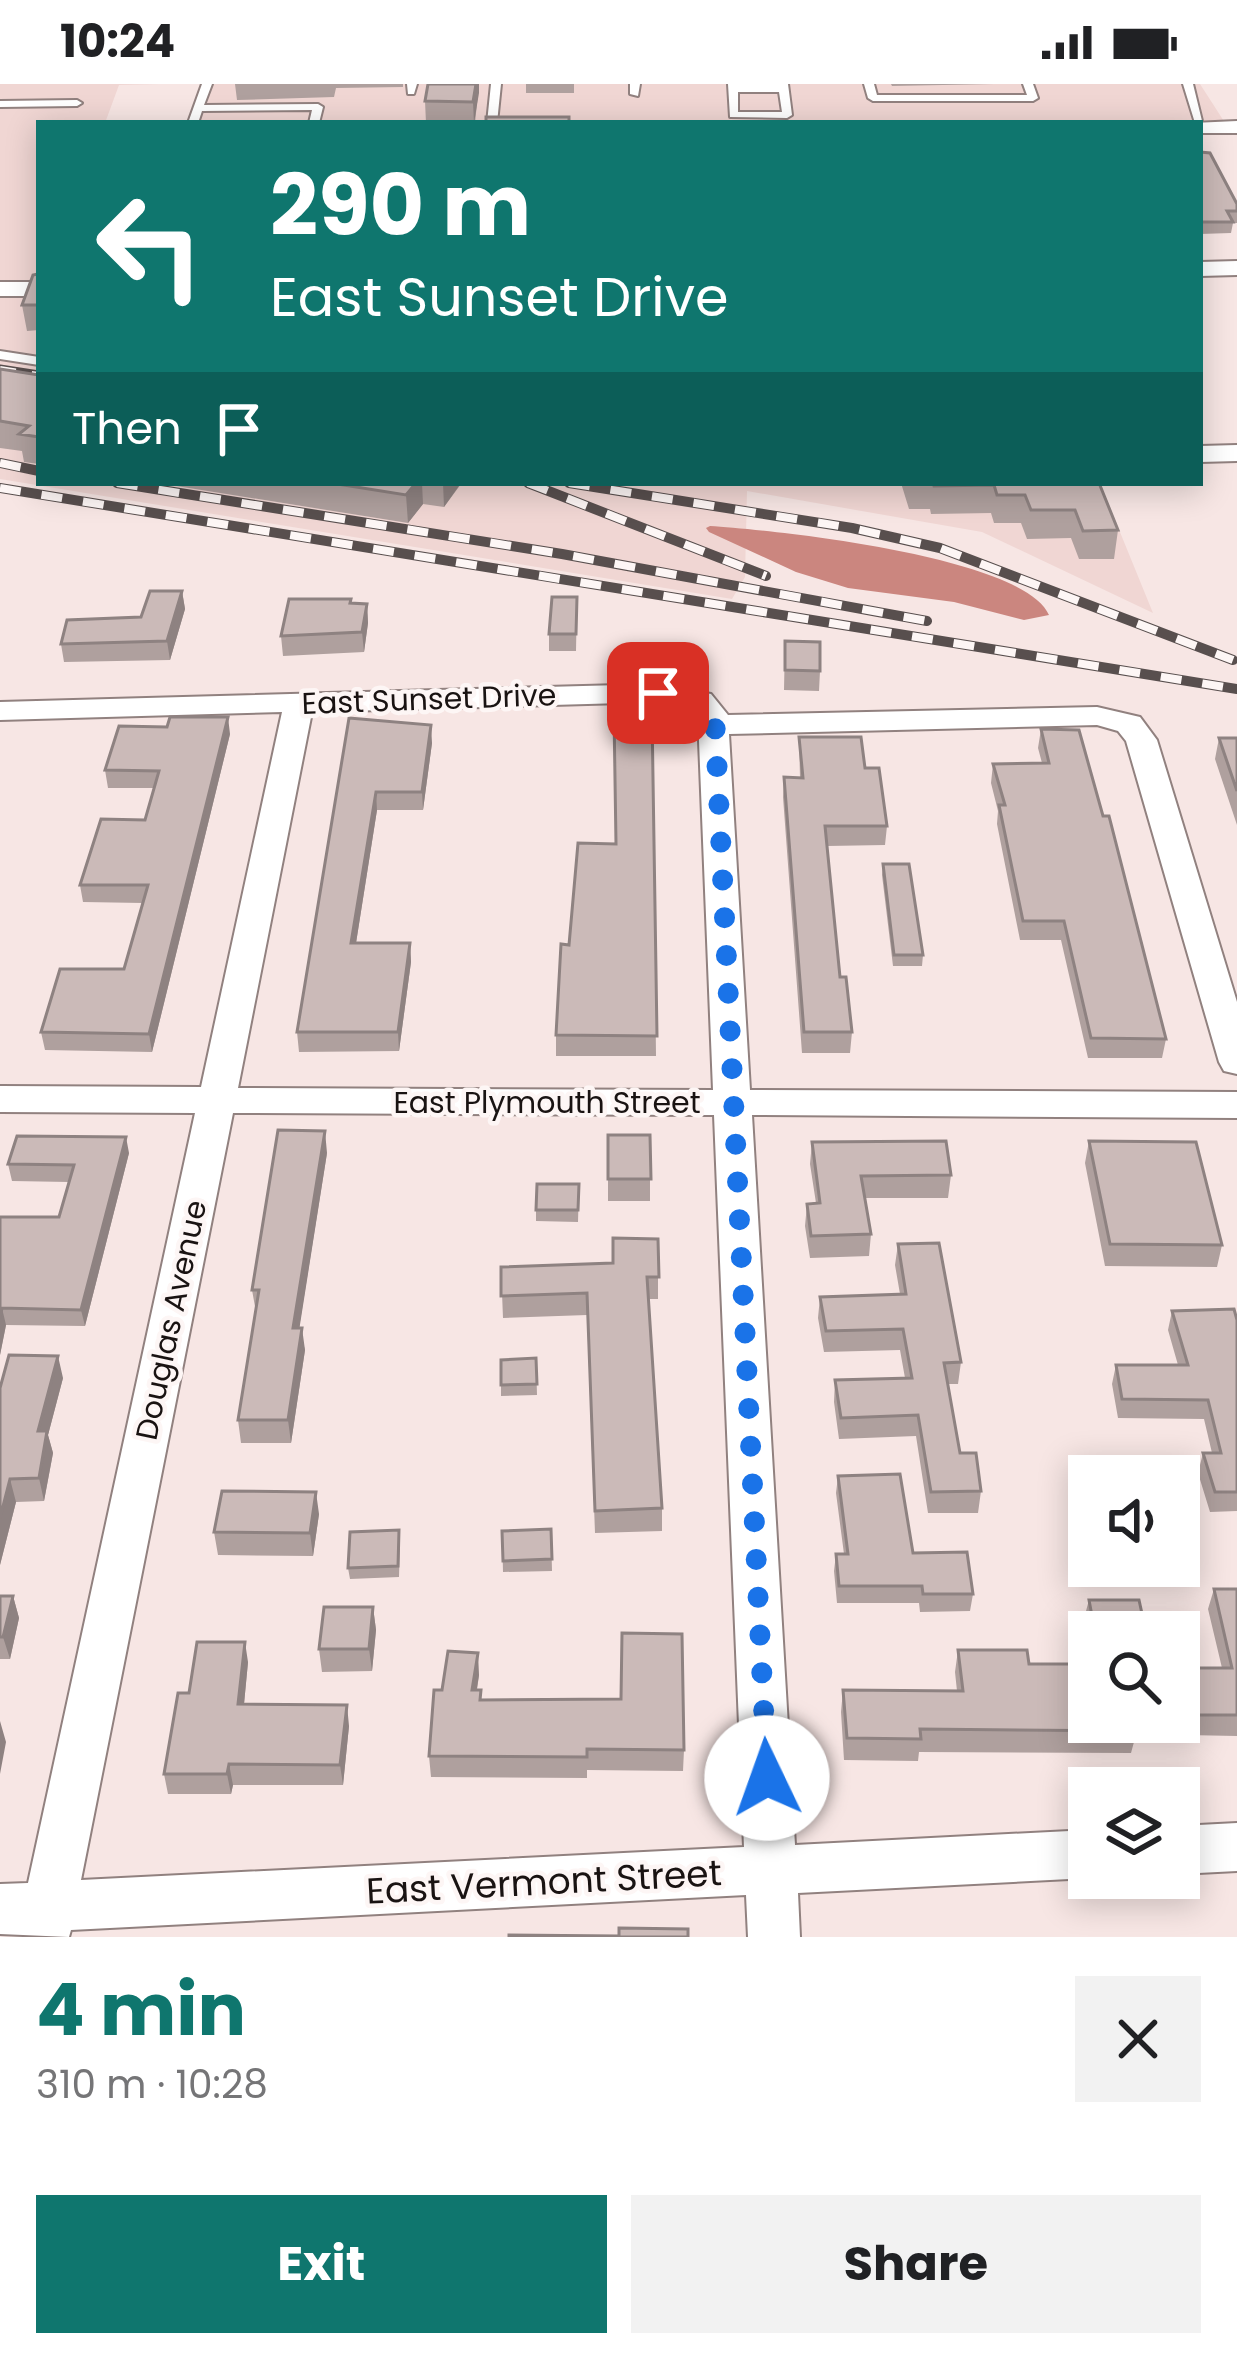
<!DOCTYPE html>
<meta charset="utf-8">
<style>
:root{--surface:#fff;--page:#f2f2f2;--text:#202124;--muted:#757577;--accent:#0f766e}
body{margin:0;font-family:Poppins,sans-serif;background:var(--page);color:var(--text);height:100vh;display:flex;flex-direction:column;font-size:45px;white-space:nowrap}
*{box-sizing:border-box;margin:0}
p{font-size:39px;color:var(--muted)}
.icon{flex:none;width:66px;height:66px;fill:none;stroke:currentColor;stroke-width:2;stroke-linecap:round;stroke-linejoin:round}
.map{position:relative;height:1853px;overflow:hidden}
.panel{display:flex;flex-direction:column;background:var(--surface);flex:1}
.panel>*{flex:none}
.guide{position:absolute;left:36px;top:36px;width:1167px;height:366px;border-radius:0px;box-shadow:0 6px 30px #0003;background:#0f766e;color:#fff;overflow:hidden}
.tools{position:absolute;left:1068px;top:1371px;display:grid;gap:24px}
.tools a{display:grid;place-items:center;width:132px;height:132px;border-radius:0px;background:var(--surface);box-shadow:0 6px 30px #0003;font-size:60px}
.pin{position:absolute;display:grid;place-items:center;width:102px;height:102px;color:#fff;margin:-51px;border-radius:24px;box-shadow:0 6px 18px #0006}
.me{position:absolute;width:132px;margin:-66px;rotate:357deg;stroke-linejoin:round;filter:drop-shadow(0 0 9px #0008)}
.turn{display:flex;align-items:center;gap:42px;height:252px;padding:0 36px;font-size:54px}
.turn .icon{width:156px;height:156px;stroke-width:2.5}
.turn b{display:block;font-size:84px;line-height:102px}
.then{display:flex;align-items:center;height:114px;padding:0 36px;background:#0003;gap:24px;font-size:45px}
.round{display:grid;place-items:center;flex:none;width:126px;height:126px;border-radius:0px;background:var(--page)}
.head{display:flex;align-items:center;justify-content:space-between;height:204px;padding:0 36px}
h1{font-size:72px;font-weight:700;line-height:90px;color:var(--accent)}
.cta{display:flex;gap:24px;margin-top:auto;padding:24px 36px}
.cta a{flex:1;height:138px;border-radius:0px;background:var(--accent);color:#fff;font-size:48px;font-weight:700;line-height:138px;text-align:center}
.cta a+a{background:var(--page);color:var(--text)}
.status{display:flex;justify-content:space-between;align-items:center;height:84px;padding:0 60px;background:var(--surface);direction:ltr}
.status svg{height:33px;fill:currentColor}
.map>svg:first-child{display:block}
.built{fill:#f0d6d3}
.water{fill:#cb867f}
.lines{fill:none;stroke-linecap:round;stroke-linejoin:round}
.lane-casing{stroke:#91817f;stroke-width:4}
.street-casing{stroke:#91817f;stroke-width:4}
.lane{fill:#fff;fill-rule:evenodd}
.street{fill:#fff;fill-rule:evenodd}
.rail-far1-casing{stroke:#584f4e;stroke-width:9}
.rail-casing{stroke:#584f4e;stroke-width:10}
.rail-far1{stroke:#fdf6f5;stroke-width:6;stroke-dasharray:16;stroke-linecap:butt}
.rail{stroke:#fdf6f5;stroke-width:8;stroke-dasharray:21;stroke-linecap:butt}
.wall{fill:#afa09e}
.shaded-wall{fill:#8e8281}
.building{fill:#cbbab8;stroke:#8e8281;stroke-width:3}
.route{stroke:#1a73e8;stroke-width:21;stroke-dasharray:0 37.8}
.labels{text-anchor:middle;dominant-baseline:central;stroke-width:9;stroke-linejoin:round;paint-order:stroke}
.street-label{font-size:30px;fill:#191312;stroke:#fdf6f5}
.near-street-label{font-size:36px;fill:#191312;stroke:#fdf6f5}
</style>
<div class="status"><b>10:24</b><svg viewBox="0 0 49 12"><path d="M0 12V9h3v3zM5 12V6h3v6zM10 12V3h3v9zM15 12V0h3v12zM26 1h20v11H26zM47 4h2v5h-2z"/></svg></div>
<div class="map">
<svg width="1237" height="1853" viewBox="0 0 1237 1853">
<rect width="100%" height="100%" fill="#f7e6e4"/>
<path class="built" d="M 0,0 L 159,0 L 119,1 L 105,39 L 39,39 L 39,399 L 1100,399 L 1153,529 L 982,448 L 747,407 L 745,493 L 732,515 L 0,395 Z
M 210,0 L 1200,0 L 1229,45 L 1200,39 L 196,39 Z"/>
<path class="water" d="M 710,442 C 774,446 1023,472 1049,531 L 1024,536 L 954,518 L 848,504 L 796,488 L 709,448 L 706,444 Z"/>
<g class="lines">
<g class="lane-casing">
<path id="lane" d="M 202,0 L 212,0 L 204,21 L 318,20 L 323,23 L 319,39 L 309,39 L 312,26 L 202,27 L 198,39 L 188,39 Z
M 407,0 L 417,0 L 414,10 L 408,10 Z
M 491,0 L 501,0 L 497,39 L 487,39 Z
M 630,0 L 640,0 L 638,12 L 630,10 Z
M 728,0 L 788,0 L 792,31 L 787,34 L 730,33 ZM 738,8 L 779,8 L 782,28 L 738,28 Z
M 864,0 L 874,0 L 877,11 L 1027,11 L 1023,0 L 1033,0 L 1038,14 L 1033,17 L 873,17 L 868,14 Z
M 1183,0 L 1193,0 L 1203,41 L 1195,39 Z
M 0,17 L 77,16 L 82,19 L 77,22 L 0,23 Z
M 0,267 L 39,273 L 39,281 L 0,275 Z"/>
</g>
<g class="street-casing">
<path id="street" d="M 1237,37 L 1237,49 L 1200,49 L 1200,39 L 1193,39 Z
M 1237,177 L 1237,191 L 1200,192 L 1200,178 Z
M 0,198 L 39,198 L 39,212 L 0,212 Z
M 1237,361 L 1237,377 L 1200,378 L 1200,362 Z
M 658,600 L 711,610 L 728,631 L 1097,623 L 1140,633 L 1157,656 L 1237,918 L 1237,990 L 1224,987 L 1219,978 L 1126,657 L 1118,647 L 1097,641 L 729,650 L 750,1006 L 1237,1008 L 1237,1034 L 752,1031 L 795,1761 L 1089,1746 L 1089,1794 L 798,1809 L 800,1853 L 748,1853 L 746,1811 L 71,1846 L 69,1853 L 0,1850 L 0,1800 L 28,1799 L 195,1029 L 0,1028 L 0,1002 L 201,1003 L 282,628 L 0,636 L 0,618 ZM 658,618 L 690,623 L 698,632 L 713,1006 L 238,1004 L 312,628 ZM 233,1029 L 714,1031 L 744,1763 L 81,1796 Z
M 1237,1739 L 1237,1787 L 1179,1790 L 1179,1742 Z"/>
</g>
<use href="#lane" class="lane"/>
<use href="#street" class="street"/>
<g class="rail-far1-casing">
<path id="rail-far1" d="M 0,285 L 39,291"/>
</g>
<g class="rail-casing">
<path id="rail" d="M 0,379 L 39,387
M 117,399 L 562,470 L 927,537
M 528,399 L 766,492
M 569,399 L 852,444 L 940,464 L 1233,576
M 0,404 L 1237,605"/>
</g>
<use href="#rail-far1" class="rail-far1"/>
<use href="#rail" class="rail"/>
</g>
<path class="wall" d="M 235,0 L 403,0 L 403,3 L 336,4 L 334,13 L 237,16 Z
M 428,0 L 479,0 L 475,39 L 426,39 L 425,17 Z
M 526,0 L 574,0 L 574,9 L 526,9 Z
M 891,0 L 994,0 L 892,2 Z
M 1200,68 L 1237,120 L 1237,139 L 1233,139 L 1231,149 L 1200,150 Z
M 39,181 L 39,246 L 27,247 L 22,221 L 38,190 Z
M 0,285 L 39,291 L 39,380 L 24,378 L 22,367 L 0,364 Z
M 158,399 L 461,399 L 461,400 L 444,423 L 423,420 L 408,439 Z
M 901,399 L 1099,399 L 1118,446 L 1114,475 L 1079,475 L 1071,454 L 1027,455 L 1021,439 L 994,439 L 991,429 L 931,430 L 930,425 L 909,425 Z
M 182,507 L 185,525 L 170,576 L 64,578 L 61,560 L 141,533 Z
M 577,513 L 576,567 L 549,567 L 549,550 Z
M 352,519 L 367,520 L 368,539 L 364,568 L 283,572 L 281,552 Z
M 785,557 L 820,587 L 819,607 L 784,606 Z
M 652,630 L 656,972 L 556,972 L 556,951 L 569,861 L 615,760 Z
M 349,634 L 432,659 L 423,726 L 377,726 L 356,859 L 410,859 L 411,878 L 399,967 L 299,968 L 297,948 Z
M 1041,645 L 1166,955 L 1162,974 L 1088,974 L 1061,856 L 1020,856 L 997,740 L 998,727 L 991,699 L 993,680 L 1042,679 L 1038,664 Z
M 230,650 L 152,968 L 45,966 L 41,948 L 124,885 L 143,819 L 83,818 L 80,801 L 145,736 L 154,704 L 108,704 L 105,686 Z
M 799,653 L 865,684 L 887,742 L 885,761 L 827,762 L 840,893 L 852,948 L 850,969 L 802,969 L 783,713 L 784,693 L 800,694 Z
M 1219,654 L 1237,654 L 1237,741 L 1215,675 Z
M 883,780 L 923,871 L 922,882 L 893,882 L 882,791 Z
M 608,1051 L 650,1051 L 650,1117 L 608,1117 Z
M 1089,1057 L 1222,1161 L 1217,1183 L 1105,1182 L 1085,1079 Z
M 812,1058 L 951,1091 L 948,1114 L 865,1114 L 871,1150 L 869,1172 L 810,1174 L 805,1142 L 807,1120 L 816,1119 L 810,1080 Z
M 129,1069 L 85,1242 L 6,1241 L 0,1271 L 0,1133 L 59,1133 L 69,1098 L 12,1097 L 8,1080 Z
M 327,1069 L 299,1244 L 305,1266 L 291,1359 L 241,1359 L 238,1336 L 256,1228 L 252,1206 Z
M 579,1100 L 578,1138 L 536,1137 L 536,1126 Z
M 658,1155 L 658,1215 L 648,1215 L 662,1424 L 662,1447 L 595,1449 L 587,1231 L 503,1234 L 501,1183 L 613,1179 Z
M 898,1160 L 961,1278 L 958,1300 L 948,1300 L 960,1369 L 981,1407 L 978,1429 L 928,1429 L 916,1352 L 839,1355 L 834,1318 L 835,1296 L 905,1294 L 900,1266 L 824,1268 L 818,1234 L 820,1213 L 900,1210 L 895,1181 Z
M 1172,1227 L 1237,1236 L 1237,1427 L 1210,1428 L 1198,1389 L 1203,1369 L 1212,1369 L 1204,1335 L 1118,1334 L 1112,1300 L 1116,1281 L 1178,1281 L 1168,1246 Z
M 536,1274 L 537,1311 L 501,1312 L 501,1301 Z
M 63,1294 L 48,1351 L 53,1369 L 44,1417 L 16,1418 L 0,1481 L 0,1304 Z
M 838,1392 L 913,1469 L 973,1510 L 970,1527 L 920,1528 L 919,1519 L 837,1519 L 834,1487 L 836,1470 L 844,1470 L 836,1409 Z
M 319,1430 L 313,1472 L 218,1471 L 214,1448 Z
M 551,1445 L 552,1487 L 503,1488 L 502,1447 Z
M 400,1457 L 399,1493 L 350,1495 L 348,1484 Z
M 1214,1505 L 1237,1505 L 1237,1652 L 1186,1651 L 1179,1614 L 1179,1598 L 1183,1584 L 1222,1584 L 1208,1525 Z
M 0,1512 L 13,1512 L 19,1534 L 10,1575 L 0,1575 Z
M 1089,1516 L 1146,1548 L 1090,1548 L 1086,1527 Z
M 373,1523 L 376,1546 L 372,1587 L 322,1588 L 319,1565 Z
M 958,1566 L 1029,1580 L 1137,1647 L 1131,1669 L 919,1668 L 918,1677 L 844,1676 L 841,1628 L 843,1606 L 957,1607 L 955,1588 Z
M 248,1578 L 244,1620 L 349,1642 L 343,1701 L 233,1701 L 231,1710 L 168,1710 L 164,1690 L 189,1609 Z
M 479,1591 L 477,1606 L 481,1616 L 684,1666 L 683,1687 L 587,1686 L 587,1694 L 431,1693 L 429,1672 L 442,1606 Z"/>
<path class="shaded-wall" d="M 476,0 L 479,0 L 479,9 L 474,39 L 473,18 Z
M 416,399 L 422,399 L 423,420 L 408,439 L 406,411 Z
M 443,399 L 461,399 L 444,423 Z
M 182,507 L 185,525 L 170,576 L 167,557 Z
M 367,520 L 368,539 L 364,568 L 362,548 Z
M 228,633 L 230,650 L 152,968 L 149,950 Z
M 431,641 L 432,659 L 423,726 L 422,708 Z
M 376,708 L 377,726 L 353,878 L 351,859 Z
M 410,859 L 411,878 L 399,967 L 398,948 Z
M 325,1047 L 327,1069 L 296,1266 L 293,1244 Z
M 126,1053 L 129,1069 L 85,1242 L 81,1226 Z
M 2,1224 L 6,1241 L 0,1271 L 0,1234 Z
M 302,1244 L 305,1266 L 291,1359 L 288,1336 Z
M 58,1272 L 63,1294 L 48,1351 L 53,1369 L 44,1417 L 39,1394 L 38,1347 Z
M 10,1395 L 16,1418 L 0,1481 L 0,1434 Z
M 316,1408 L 319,1430 L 313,1472 L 310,1449 Z
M 13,1512 L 19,1534 L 10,1575 L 3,1553 Z
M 373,1523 L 376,1546 L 372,1587 L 369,1565 Z
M 245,1558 L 248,1578 L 242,1641 L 238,1620 Z
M 478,1569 L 479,1591 L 473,1628 L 472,1606 Z
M 347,1621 L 349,1642 L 343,1701 L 340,1681 Z
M 0,1637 L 6,1658 L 0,1690 Z
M 229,1680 L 233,1701 L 231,1710 L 227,1690 Z"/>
<path class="building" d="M 428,0 L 476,0 L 473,18 L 425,17 Z
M 486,33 L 569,33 L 569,39 L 486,39 Z
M 1200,68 L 1210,69 L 1237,120 L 1237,127 L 1227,127 L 1233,138 L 1201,138 L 1200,136 Z
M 39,181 L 39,221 L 22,221 L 33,191 L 38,190 Z
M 0,285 L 39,291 L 39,353 L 19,350 L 29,342 L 0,337 Z
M 331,399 L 416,399 L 406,411 Z
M 933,399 L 1099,399 L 1118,446 L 1083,447 L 1075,426 L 1031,426 L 1025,411 L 997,411 L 994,401 L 934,402 Z
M 150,507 L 182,507 L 167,557 L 61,560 L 67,536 L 141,533 Z
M 552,513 L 577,513 L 576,550 L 549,550 Z
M 289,515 L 351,515 L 350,519 L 367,520 L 362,548 L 281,552 Z
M 785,557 L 820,558 L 820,587 L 785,586 Z
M 614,630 L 652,630 L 657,952 L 556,951 L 561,860 L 569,861 L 578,759 L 616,760 Z
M 170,633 L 228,633 L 149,950 L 41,948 L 60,885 L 124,885 L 148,801 L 80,801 L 101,735 L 145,736 L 159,687 L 105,686 L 119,642 L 167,643 Z
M 349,634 L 431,641 L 422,708 L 376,708 L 351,859 L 410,859 L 398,948 L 297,948 Z
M 1041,645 L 1079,646 L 1103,732 L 1109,732 L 1166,955 L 1091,954 L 1064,837 L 1023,837 L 999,721 L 1005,721 L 993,680 L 1049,679 Z
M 799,653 L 861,653 L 865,684 L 879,684 L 887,742 L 825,742 L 840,893 L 846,893 L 852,948 L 804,948 L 784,693 L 803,694 Z
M 1219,654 L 1237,654 L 1237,707 Z
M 883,780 L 909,780 L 923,871 L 894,871 Z
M 278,1046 L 325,1047 L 293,1244 L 302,1244 L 288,1336 L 238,1336 L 259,1206 L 252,1206 Z
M 608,1051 L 650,1051 L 651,1095 L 608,1095 Z
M 17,1052 L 126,1053 L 81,1226 L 2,1224 L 0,1234 L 0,1133 L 59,1133 L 74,1081 L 8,1080 Z
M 946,1057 L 951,1091 L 861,1092 L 871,1150 L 811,1152 L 807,1120 L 820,1119 L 812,1058 Z
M 1089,1057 L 1196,1058 L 1222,1161 L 1110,1160 Z
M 537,1100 L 579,1100 L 578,1126 L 536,1126 Z
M 613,1154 L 658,1155 L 659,1193 L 647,1193 L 662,1424 L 595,1427 L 587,1209 L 501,1212 L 501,1183 L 613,1179 Z
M 939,1159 L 961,1278 L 944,1279 L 960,1369 L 976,1369 L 981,1407 L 931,1408 L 918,1331 L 841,1334 L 835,1296 L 912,1294 L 903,1245 L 826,1247 L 820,1213 L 906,1210 L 898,1160 Z
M 1234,1225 L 1237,1236 L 1237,1408 L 1215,1408 L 1203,1369 L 1221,1369 L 1208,1316 L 1122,1315 L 1116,1281 L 1188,1281 L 1172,1227 Z
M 9,1271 L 58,1272 L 38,1347 L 47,1347 L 39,1394 L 10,1395 L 0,1434 L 0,1304 Z
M 536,1274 L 537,1300 L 501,1301 L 501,1276 Z
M 900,1390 L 913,1469 L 967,1468 L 973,1510 L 923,1510 L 922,1502 L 839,1502 L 836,1470 L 848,1470 L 838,1392 Z
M 222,1407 L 316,1408 L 310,1449 L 214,1448 Z
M 551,1445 L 552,1475 L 503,1477 L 502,1447 Z
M 399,1446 L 398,1482 L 348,1484 L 350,1448 Z
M 1214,1505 L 1237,1505 L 1237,1631 L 1192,1631 L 1183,1584 L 1232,1584 Z
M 0,1512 L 13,1512 L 3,1553 L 0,1553 Z
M 1089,1516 L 1139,1516 L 1146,1548 L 1095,1548 Z
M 324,1523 L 373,1523 L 369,1565 L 319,1565 Z
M 622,1549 L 682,1550 L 684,1666 L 587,1665 L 587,1673 L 429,1672 L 434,1606 L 442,1606 L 448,1567 L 478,1569 L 472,1606 L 481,1606 L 480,1616 L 621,1615 Z
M 197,1558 L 245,1558 L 238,1620 L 347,1621 L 340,1681 L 229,1680 L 227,1690 L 164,1690 L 178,1609 L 189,1609 Z
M 958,1566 L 1027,1566 L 1029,1580 L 1089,1580 L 1089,1638 L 1135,1638 L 1137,1647 L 920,1645 L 921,1655 L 847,1654 L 843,1606 L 963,1607 Z
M 619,1844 L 688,1845 L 688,1853 L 509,1853 L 509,1851 L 619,1852 Z"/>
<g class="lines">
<path class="route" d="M 658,609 L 700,616 L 715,641 L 767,1694"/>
</g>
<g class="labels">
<g class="street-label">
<text transform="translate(429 615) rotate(-2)">East Sunset Drive</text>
<text x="547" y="1018">East Plymouth Street</text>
<text transform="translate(171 1236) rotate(-78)">Douglas Avenue</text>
</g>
<g class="near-street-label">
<text transform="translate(544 1798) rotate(-3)">East Vermont Street</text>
</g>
</g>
</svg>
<div class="tools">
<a><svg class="icon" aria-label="sound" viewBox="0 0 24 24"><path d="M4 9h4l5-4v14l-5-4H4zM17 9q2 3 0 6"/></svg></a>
<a><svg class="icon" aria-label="search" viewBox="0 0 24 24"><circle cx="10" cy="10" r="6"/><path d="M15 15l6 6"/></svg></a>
<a><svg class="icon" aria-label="layers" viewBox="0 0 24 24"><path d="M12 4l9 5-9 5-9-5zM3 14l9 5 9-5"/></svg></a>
</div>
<div class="pin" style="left:658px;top:609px;background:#d93025"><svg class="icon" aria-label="arrive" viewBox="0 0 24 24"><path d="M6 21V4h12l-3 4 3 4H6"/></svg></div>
<svg class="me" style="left:767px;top:1694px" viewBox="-20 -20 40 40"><circle r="19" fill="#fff"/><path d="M0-13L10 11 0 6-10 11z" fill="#1a73e8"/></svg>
<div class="guide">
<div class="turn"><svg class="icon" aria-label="left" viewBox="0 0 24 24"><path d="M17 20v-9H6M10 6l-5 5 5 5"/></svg><div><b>290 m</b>East Sunset Drive</div></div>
<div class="then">Then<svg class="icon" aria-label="arrive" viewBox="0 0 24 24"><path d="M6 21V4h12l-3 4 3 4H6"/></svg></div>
</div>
</div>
<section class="panel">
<div class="head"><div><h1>4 min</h1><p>310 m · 10:28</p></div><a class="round"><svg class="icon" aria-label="close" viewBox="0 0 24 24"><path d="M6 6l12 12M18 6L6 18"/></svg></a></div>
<div class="cta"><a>Exit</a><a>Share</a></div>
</section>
